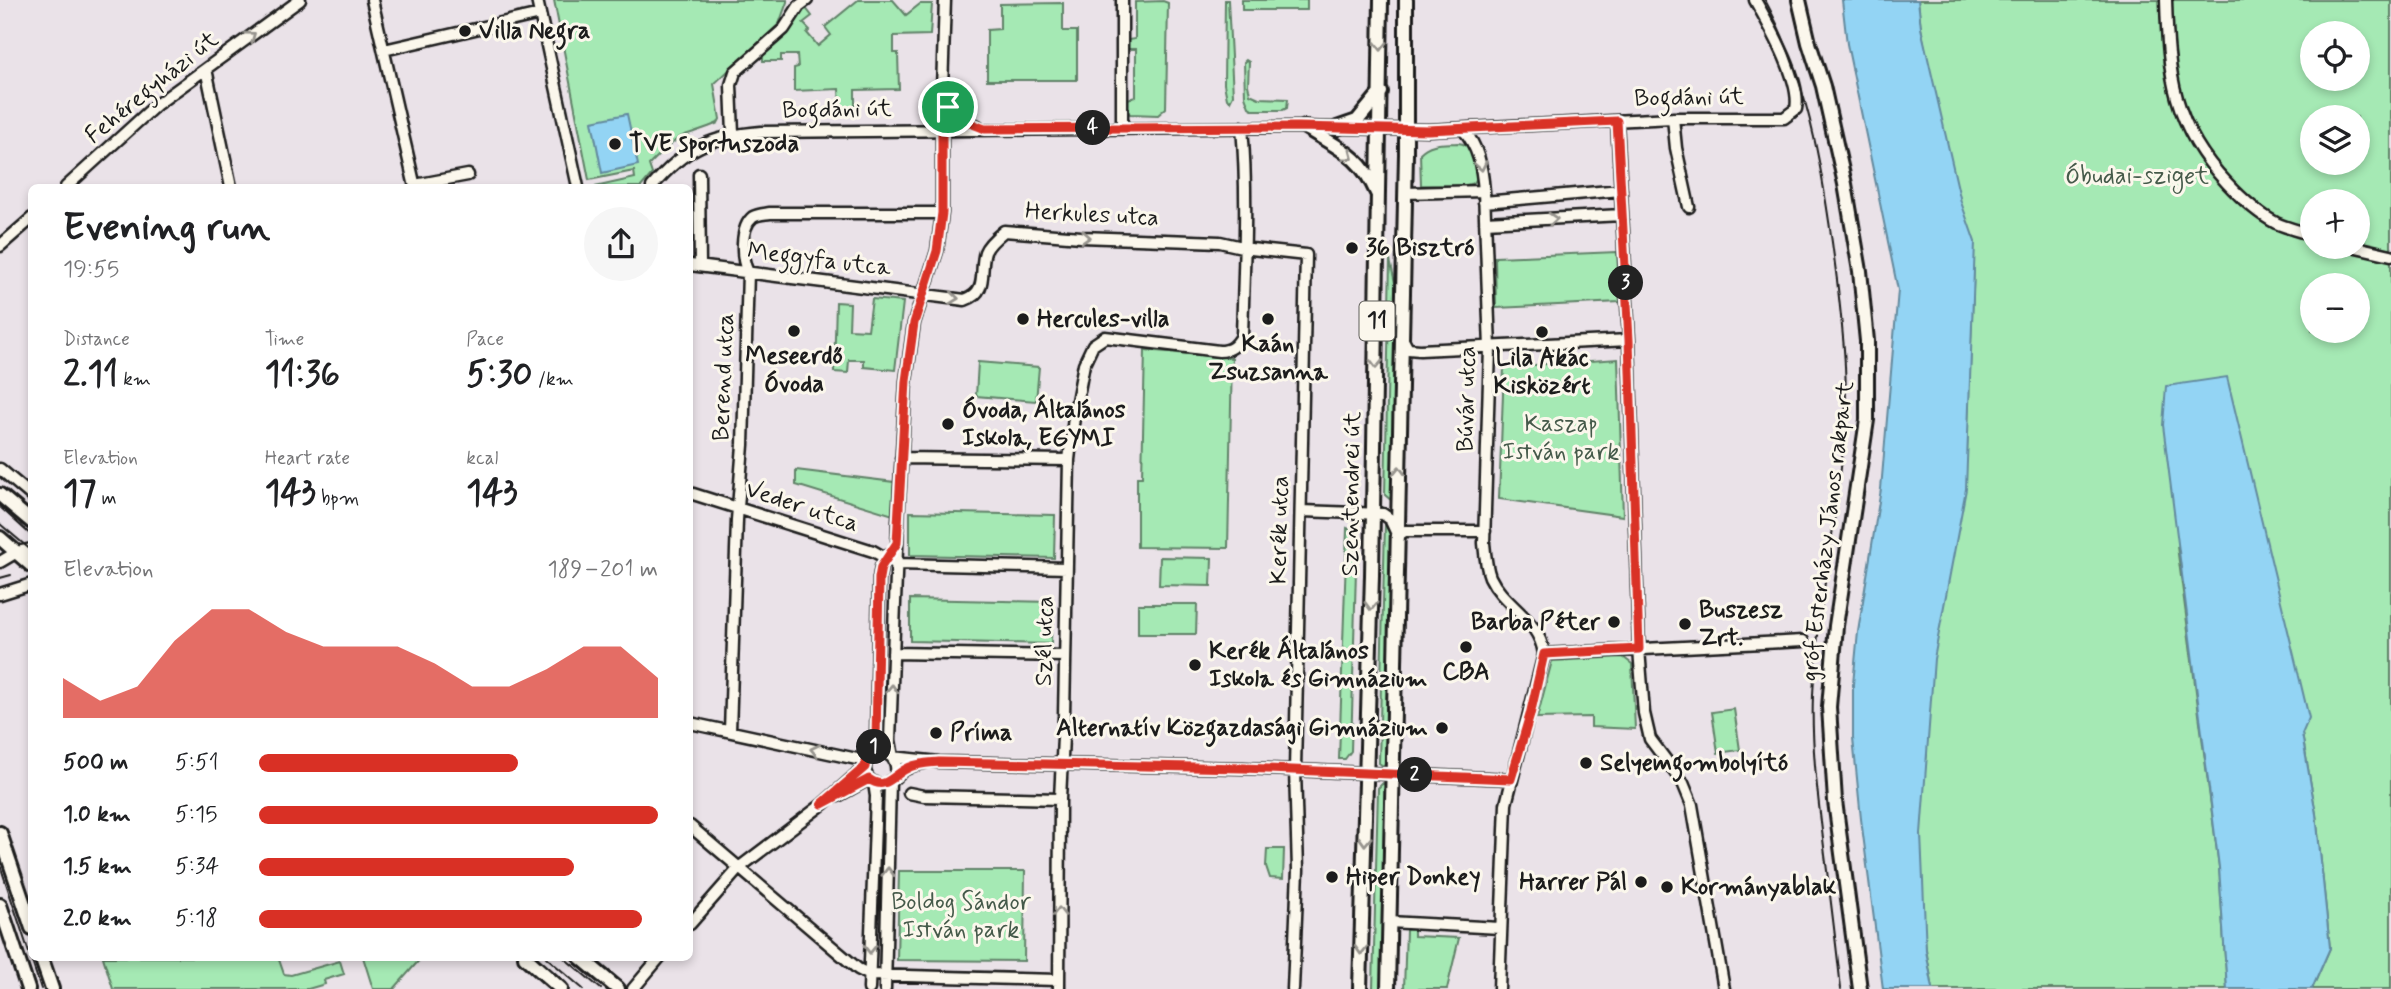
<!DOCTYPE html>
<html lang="en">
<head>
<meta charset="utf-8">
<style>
	body { margin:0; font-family:Mynerve,sans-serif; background:#f6f6f6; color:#202124; height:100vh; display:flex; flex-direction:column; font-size:26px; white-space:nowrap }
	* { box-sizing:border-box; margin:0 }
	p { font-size:23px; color:#757577 }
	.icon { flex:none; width:38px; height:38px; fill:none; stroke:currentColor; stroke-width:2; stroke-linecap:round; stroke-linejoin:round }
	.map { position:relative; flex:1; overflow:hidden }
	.details { position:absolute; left:28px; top:184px; width:665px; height:777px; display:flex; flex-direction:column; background:#fff; border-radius:10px; box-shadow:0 4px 10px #0003 }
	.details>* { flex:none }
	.tools { position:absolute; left:2300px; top:21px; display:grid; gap:14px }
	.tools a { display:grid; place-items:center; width:70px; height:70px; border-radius:50%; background:#fff; box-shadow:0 4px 10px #0003; font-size:35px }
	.pin { position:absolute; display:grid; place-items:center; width:60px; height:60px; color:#fff; margin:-30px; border:4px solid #fff; border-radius:50%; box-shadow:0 2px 7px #0007 }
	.km { position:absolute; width:35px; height:35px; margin:-18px; border-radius:50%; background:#222; color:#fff; font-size:19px; line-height:35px; text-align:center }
	.round { display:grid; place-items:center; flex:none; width:74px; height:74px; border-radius:37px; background:#f6f6f6 }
	.headline { display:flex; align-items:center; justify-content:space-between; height:119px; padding:0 35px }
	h1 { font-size:38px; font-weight:700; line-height:52px }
	.stats { display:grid; grid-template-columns:repeat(3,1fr); gap:10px; height:119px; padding:7px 35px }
	.stats div { display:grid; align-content:center }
	.stats b { font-size:35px; font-weight:700 }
	.stats small { font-size:19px; font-weight:400 }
	.stats p { font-size:19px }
	.chart { height:196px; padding:14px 35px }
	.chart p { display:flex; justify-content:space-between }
	.chart svg { width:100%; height:126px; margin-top:7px; fill:#d93025; opacity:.7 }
	ul { padding:0 35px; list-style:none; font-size:23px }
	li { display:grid; grid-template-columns:112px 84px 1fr; align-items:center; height:52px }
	li i { height:18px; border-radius:9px; background:#d93025 }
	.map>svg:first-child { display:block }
	.green { fill:#a5e9b4; stroke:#608268; stroke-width:2; fill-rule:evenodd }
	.water { fill:#93d4f4; stroke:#638a9e; stroke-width:2 }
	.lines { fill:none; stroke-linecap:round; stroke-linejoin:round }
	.minor-casing { stroke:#1c1c1c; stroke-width:15 }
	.major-casing { stroke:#1c1c1c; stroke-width:18 }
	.minor { stroke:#fbf7ec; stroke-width:10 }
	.major { stroke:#fbf7ec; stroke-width:12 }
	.tram { stroke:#1c1c1c; stroke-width:2 }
	.oneway { stroke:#97948e }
	.route-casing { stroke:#fff; stroke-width:14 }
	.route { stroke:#d93025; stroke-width:9 }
	.poi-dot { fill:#1c1c1c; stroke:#fbf7ec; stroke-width:2.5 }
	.labels { text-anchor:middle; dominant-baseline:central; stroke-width:6; stroke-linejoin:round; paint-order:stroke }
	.shield { fill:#fbf7ec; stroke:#5f5e5a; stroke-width:2 }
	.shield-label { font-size:23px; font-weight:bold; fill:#1c1c1c }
	.poi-label { font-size:24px; font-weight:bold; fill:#1c1c1c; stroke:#fbf7ec; text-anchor:start }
	.street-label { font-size:24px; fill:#1c1c1c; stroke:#fbf7ec }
	.park-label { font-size:24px; fill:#455a4a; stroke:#fbf7ec }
</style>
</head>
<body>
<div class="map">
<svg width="2391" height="989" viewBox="0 0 2391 989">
	<rect width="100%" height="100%" fill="#eae2e8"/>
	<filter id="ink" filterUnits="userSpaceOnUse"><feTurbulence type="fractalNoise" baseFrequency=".0143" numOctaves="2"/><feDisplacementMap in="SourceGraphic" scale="14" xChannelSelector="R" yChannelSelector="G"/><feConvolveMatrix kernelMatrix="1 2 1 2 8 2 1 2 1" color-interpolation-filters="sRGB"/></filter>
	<g filter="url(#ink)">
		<!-- green -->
		<path class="green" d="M554,0H787V2L779,24L714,84L720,119L718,123C707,128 696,131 685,135C675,138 657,157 649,165L652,174L641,187H595L635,178L634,171L589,180Z
			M858,0H893L906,15L920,4H932L930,35L894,36V53H898L899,89L855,90V108H840L839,89L794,91V68L798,67L797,55H781V61H763V53L791,29L805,7L812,16L803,23L810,30L807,33L818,46L831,35L825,27Z
			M1225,0H1228L1233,95L1230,101L1227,99L1224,84Z
			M1242,0H1307V10H1242Z
			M1918,0H2391V989H2312L2330,948L2316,814L2302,734L2177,546L2219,867L2227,989H1933L1926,949L1916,835L1927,754L1922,741L1917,703L1967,452L1974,263L1966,254L1921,28ZM2312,33H2357V79H2312ZM2312,117H2357V163H2312ZM2312,201H2357V247H2312ZM2312,285H2357V331H2312Z
			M1135,2L1163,1L1168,3L1166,108L1158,115L1130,114L1127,111V99L1136,97V49H1128V40L1135,39Z
			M1063,3V31H1077V80H987V30L1000,29V4Z
			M1246,60L1249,62L1248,85L1250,94L1259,98L1288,99L1287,108L1283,110H1254L1249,107L1245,96L1244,62Z
			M1458,143C1474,144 1475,161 1479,175L1474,183L1463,186L1421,185L1420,153C1430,142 1444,144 1458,143Z
			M1617,252L1620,302L1496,308L1495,257Z
			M1390,260L1395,283L1392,501L1385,495Z
			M872,299L903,302L895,370L864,367V360H849L848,373L834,372L836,302L850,303L849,329L868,330Z
			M1145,350L1232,358L1228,548L1137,547V477H1142Z
			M1618,359L1623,516L1499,499L1504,367Z
			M978,362L1039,367L1036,401L976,396Z
			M796,470L894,482L893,515L796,485Z
			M910,512L1055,515L1054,558L910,555Z
			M1385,524L1391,528L1386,762L1383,766L1379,763Z
			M1347,528L1357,533L1351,751L1345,759H1339Z
			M1160,557L1212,558L1211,586L1159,585Z
			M910,599L1052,602L1051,644L910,641Z
			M1138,604H1197L1196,634H1138Z
			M1623,657L1632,664L1635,729L1591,727V717L1537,718L1552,661Z
			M1734,709L1740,750L1718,753L1712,712Z
			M1383,783L1386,786L1381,989H1373L1378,788Z
			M1267,849H1284L1283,879L1270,878L1266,866Z
			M899,871H1025L1024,961L897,960Z
			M1414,929V936L1459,938L1447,989H1404L1406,930Z
			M103,957H278L284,974L291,975L340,961L344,974L324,980L325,984L308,989H113Z
			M363,957H422L394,989H373Z"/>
		<!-- water -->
		<path class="water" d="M1842,0H1918L1921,28L1961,202L1975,242L1966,489L1934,659L1921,834L1926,951L1933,989H1883L1861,819L1853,738V684L1858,632L1881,489L1898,290L1847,44Z
			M627,114L638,165L602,173L592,121Z
			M2227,377L2309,718L2302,734L2316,814L2330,948L2312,989H2227L2219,867L2163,425L2166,386Z"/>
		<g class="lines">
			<defs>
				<path id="minor" d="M372,0L415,187
					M537,0L578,187
					M945,0L942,89V213L937,251L914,323L906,381L898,521L890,740L893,757L939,762L1243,768L1511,779
					M1122,0V128
					M2166,0C2168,75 2173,126 2227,183C2241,198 2257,213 2276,223C2287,228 2300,231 2312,235
					M384,50L540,14
					M206,69L231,187
					M944,96L954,115L978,126
					M1673,118L1676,148L1689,207
					M1617,121L1629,340L1639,649L1644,713L1650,739L1683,783L1692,805L1724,989
					M1463,129C1479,148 1482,167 1484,191L1490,348L1484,543C1485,554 1486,567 1490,577C1504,607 1539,618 1544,654L1506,804L1499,989
					M733,134L731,85L735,72L784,29L799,6L807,0
					M699,174L700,266
					M415,185L468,175
					M66,187L156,105L300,0
					M652,187C684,148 712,136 761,132L1298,127L1428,130L1673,118H1784L1796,109C1802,81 1769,25 1755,0
					M1405,193L1484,191
					M1484,202L1621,190
					M1485,222L1622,215
					M0,246L32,218
					M2356,247L2391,255
					M690,265L965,300C989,292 979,271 985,252C988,244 998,236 1004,231L1081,237L1220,242L1251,249L1306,255L1295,770L1298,870L1293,989
					M1402,338L1408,349L1420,350L1629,340
					M901,458L1069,460
					M0,469L32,496
					M690,493L873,551L896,564L1067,568
					M1302,511L1383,514L1390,519L1396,532
					M1398,539L1400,534L1405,531H1485
					M0,562L17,552L32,549
					M0,594L32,584
					M893,653L1065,656
					M1544,654L1803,641
					M690,723L866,761
					M730,731L737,520L743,445L748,272C741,259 740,227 753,217C758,214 764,214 770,213H942
					M873,754L876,740L879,578L881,567L889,554
					M896,774C898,759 889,749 873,754C868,758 865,762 865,768C865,781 880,789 890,782C896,777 900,771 908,768C913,765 919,764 924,763
					M909,793L924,796L1060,799
					M838,796L869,779
					M690,826L858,969L870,975L1059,980
					M1389,922L1500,928
					M690,924L740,867L823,804L865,767
					M633,989L660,957
					M869,989L876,796L874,783
					M885,989L890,781
					M1059,989L1060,799L1064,716L1069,460L1074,417L1084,364L1093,345L1105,337L1219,351C1231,351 1236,346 1242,336C1244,266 1248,196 1242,127"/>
				<path id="major" d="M1799,0L1809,43L1823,86L1845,184L1860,271L1867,341V420L1836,626L1829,707L1835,801L1860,989
					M1305,127C1339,149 1360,154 1377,193
					M1337,128L1357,121L1381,92
					M0,495L32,522
					M0,538L32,566
					M0,833L32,928
					M0,905L28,989
					M41,957L52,989
					M525,957L561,989
					M580,957L618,989
					M1360,989L1372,575L1381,0
					M1388,989L1406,154V0"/>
			</defs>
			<!-- minor casing -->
			<use href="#minor" class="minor-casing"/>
			<!-- major casing -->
			<use href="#major" class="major-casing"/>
			<!-- minor -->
			<use href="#minor" class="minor"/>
			<!-- major -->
			<use href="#major" class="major"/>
			<!-- tram -->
			<path class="tram" d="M1765,0C1811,85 1825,185 1837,280C1843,332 1849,385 1844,438C1837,524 1817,608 1813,695C1811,746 1818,797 1824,847C1830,895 1836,942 1841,989
				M0,507L32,536
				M0,524L32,551
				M0,578L11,575
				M0,865L41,989
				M546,957L583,989
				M563,957L601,989"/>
		</g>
		<!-- one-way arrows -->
		<defs><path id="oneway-chevron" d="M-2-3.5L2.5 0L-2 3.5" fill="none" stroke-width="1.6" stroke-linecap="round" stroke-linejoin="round" transform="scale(1.75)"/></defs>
		<g class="oneway">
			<use href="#oneway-chevron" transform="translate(251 36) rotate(-36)"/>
			<use href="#oneway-chevron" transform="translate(1381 46) rotate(90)"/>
			<use href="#oneway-chevron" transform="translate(1349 156) rotate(37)"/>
			<use href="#oneway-chevron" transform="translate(1481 166) rotate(79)"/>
			<use href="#oneway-chevron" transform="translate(1553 219) rotate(-4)"/>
			<use href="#oneway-chevron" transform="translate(1086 237) rotate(3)"/>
			<use href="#oneway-chevron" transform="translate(954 298) rotate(7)"/>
			<use href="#oneway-chevron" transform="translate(1376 364) rotate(91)"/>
			<use href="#oneway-chevron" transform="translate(1399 471) rotate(-89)"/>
			<use href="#oneway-chevron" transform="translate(1371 606) rotate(91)"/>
			<use href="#oneway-chevron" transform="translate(892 689) rotate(-88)"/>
			<use href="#oneway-chevron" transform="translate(815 750) rotate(-168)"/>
			<use href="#oneway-chevron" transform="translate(1365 841) rotate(92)"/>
			<use href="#oneway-chevron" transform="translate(888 872) rotate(-89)"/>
			<use href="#oneway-chevron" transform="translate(1059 912) rotate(-90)"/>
			<use href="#oneway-chevron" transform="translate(870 949) rotate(91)"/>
			<use href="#oneway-chevron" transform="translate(1361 950) rotate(92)"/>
		</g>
	</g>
	<g class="lines" filter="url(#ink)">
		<defs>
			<path id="route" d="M942,89C951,116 959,119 985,129L1298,127L1428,130L1617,121L1629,340L1639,649L1544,654L1530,715L1511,779L1243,768L939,762C930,763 919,763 910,767C894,773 886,792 869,779L822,804L865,767L866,761L873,754L876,740L879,578L881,567L897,543L906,381L914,323L937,251L942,213Z"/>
		</defs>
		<!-- route casing -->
		<use href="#route" class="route-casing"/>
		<!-- route -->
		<use href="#route" class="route"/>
	</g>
	<!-- markers -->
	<g class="poi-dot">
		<circle cx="465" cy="31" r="7"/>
		<circle cx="615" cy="144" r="7"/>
		<circle cx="1352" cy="248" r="7"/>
		<circle cx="1023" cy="319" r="7"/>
		<circle cx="1268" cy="319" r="7"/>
		<circle cx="794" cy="331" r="7"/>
		<circle cx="1542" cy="332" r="7"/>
		<circle cx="948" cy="424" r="7"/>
		<circle cx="1614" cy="622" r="7"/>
		<circle cx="1685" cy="624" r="7"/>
		<circle cx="1466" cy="647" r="7"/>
		<circle cx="1195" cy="665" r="7"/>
		<circle cx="1442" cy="728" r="7"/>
		<circle cx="936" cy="733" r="7"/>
		<circle cx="1586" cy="763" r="7"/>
		<circle cx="1332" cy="877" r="7"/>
		<circle cx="1641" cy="882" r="7"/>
		<circle cx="1667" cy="887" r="7"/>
	</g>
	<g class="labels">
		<!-- shield labels -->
		<rect class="shield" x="1359.5" y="301.5" width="35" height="39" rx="5"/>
		<g class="shield-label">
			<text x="1377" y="321">11</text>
		</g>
		<!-- poi labels -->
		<g class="poi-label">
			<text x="479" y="31">Villa Negra</text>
			<text x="629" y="144">TVE sportuszoda</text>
			<text x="1366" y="248">36 Bisztró</text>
			<text x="1037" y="319">Hercules-villa</text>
			<text x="1268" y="344" text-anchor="middle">Kaán<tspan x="1268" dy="28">Zsuzsanna</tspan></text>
			<text x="794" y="356" text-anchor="middle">Meseerdő<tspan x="794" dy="28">Óvoda</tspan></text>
			<text x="1542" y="358" text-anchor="middle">Lila Akác<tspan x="1542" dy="28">Kisközért</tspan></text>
			<text x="962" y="410">Óvoda, Általános<tspan x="962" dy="28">Iskola, EGYMI</tspan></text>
			<text x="1699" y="610">Buszesz<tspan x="1699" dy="28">Zrt.</tspan></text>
			<text x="1600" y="622" text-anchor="end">Barba Péter</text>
			<text x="1209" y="651">Kerék Általános<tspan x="1209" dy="28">Iskola és Gimnázium</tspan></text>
			<text x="1466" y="672" text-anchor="middle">CBA</text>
			<text x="1428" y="728" text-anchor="end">Alternatív Közgazdasági Gimnázium</text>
			<text x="950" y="733">Príma</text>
			<text x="1600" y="763">Selyemgombolyító</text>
			<text x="1346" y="877">Hiper Donkey</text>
			<text x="1627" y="882" text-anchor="end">Harrer Pál</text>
			<text x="1681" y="887">Kormányablak</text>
		</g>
		<!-- street labels -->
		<g class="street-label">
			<text transform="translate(152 88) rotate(-39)">Fehéregyházi út</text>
			<text transform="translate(1689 98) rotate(-1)">Bogdáni út</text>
			<text transform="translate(837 110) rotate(-1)">Bogdáni út</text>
			<text transform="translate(1092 215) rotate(3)">Herkules utca</text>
			<text transform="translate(819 260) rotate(7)">Meggyfa utca</text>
			<text transform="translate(724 377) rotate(-88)">Berend utca</text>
			<text transform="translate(1467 399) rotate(-89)">Búvár utca</text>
			<text transform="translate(1352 494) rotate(-89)">Szentendrei út</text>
			<text transform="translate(802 507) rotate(18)">Veder utca</text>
			<text transform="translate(1280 530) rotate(-89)">Kerék utca</text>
			<text transform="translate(1828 531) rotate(-83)">gróf Esterházy János rakpart</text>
			<text transform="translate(1045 641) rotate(-89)">Szél utca</text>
		</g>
		<!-- park labels -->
		<g class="park-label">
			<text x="2137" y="176">Óbudai-sziget</text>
			<text x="1561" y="424">Kaszap<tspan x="1561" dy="28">István park</tspan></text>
			<text x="961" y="902">Boldog Sándor<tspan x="961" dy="28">István park</tspan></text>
		</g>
	</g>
</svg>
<div class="tools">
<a><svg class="icon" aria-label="locate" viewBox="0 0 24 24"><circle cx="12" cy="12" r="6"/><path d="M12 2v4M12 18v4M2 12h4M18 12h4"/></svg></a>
<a><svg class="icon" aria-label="layers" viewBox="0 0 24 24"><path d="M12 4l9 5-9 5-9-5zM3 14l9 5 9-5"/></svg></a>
<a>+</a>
<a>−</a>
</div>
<div class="pin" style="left:948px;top:107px;background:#1e9e55"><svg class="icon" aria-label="arrive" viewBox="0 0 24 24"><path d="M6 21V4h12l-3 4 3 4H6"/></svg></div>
<b class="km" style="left:874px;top:747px">1</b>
<b class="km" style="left:1415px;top:775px">2</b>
<b class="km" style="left:1626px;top:283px">3</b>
<b class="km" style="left:1093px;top:128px">4</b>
<section class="details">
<div class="headline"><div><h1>Evening run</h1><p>19:55</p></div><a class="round"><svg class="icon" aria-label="share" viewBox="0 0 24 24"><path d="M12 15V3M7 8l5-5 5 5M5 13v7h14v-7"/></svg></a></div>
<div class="stats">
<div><p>Distance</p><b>2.11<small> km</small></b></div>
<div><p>Time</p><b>11:36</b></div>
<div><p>Pace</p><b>5:30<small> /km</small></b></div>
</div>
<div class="stats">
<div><p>Elevation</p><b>17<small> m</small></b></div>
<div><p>Heart rate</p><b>143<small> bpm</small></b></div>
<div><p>kcal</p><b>143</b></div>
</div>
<div class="chart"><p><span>Elevation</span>189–201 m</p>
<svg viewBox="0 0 160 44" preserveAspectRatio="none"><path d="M0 44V30L10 38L20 33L30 17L40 6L50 6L60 14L70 19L80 19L90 19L100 25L110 33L120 33L130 27L140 19L150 19L160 30V44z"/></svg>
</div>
<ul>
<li><b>500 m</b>5:51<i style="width:65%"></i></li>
<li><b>1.0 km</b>5:15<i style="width:100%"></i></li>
<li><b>1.5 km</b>5:34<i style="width:79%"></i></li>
<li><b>2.0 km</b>5:18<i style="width:96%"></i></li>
</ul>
</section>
</div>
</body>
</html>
